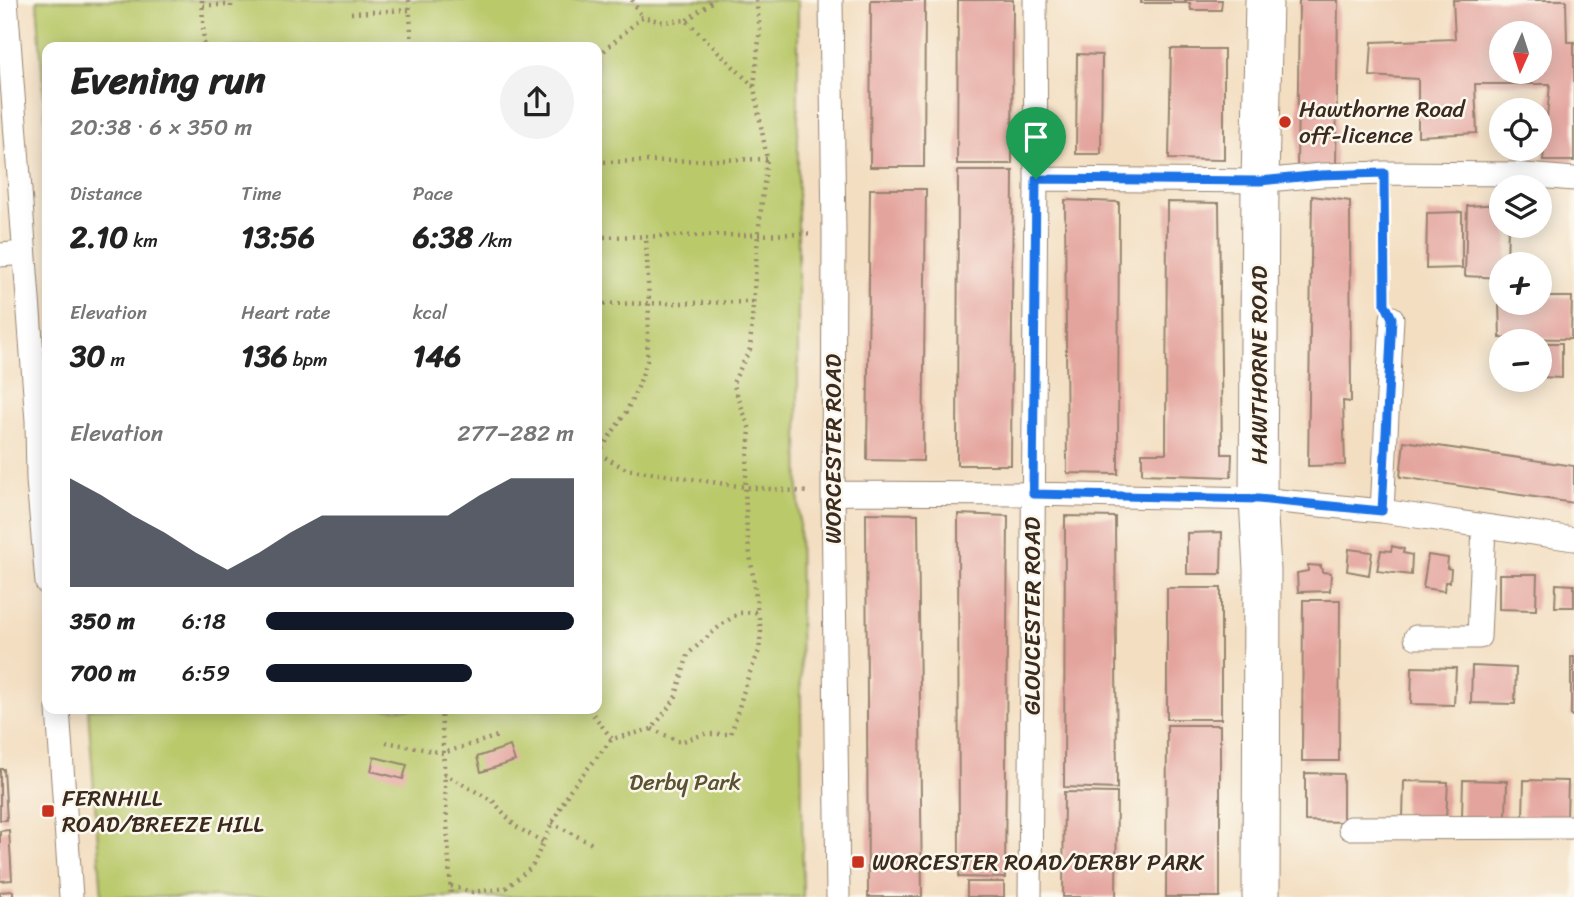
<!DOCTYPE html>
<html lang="en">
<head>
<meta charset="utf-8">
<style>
	body { margin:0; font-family:Sriracha,sans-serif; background:#f2f2f2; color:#222; height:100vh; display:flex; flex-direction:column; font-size:26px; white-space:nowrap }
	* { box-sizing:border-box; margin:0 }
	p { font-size:23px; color:#767676 }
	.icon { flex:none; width:38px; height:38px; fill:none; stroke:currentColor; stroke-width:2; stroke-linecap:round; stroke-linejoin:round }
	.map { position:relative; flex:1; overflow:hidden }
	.sheet { position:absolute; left:42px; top:42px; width:560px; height:672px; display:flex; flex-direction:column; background:#fff; border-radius:14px; box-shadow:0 4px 18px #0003 }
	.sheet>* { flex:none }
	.needle { width:46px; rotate:183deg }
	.controls { position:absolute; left:1489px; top:21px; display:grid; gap:14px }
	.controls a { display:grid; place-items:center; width:63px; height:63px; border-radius:50%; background:#fff; box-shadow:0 4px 18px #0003; font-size:35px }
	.pin { position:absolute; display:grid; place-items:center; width:60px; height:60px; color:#fff; margin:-72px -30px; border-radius:50% 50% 50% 0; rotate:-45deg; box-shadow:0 0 7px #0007 }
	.pin .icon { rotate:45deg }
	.round { display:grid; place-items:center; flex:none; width:74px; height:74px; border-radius:37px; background:#f2f2f2 }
	.overview { display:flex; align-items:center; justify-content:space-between; height:119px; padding:0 28px }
	h1 { font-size:38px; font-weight:800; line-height:52px }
	.metrics { display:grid; grid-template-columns:repeat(3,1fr); gap:10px; height:119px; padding:7px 28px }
	.metrics div { display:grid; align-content:center }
	.metrics b { font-size:30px; font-weight:800 }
	.metrics small { font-size:19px; font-weight:400 }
	.metrics p { font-size:19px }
	.chart { height:196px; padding:14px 28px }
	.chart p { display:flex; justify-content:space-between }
	.chart svg { width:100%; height:126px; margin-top:7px; fill:#111827; opacity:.7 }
	ul { padding:0 28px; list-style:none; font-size:23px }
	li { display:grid; grid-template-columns:112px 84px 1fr; align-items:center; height:52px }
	li i { height:18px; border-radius:9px; background:#111827 }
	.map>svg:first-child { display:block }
	.green { fill:#bac96b; stroke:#7a7a44; stroke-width:2 }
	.building { fill:#e4a49e; fill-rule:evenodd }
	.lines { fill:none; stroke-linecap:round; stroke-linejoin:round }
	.street-casing { stroke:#978470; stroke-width:25 }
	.primary-casing { stroke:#978470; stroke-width:39 }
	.path { stroke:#978470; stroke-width:4.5; stroke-dasharray:2 5; stroke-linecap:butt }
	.street { stroke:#fff; stroke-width:23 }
	.primary { stroke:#fff; stroke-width:37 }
	.route-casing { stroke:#fff; stroke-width:14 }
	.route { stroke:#1a73e8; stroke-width:9 }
	.poi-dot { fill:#c8321e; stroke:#fbf7ec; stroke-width:2.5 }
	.labels { text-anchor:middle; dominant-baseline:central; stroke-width:5; stroke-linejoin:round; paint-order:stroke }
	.poi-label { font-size:23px; fill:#3b2a1e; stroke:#fbf7ec; text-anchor:start }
	.street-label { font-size:23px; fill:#3b2a1e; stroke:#fbf7ec }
	.park-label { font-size:23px; fill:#5b5231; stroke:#fbf7ec }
</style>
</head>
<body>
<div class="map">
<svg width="1574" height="897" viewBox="0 0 1574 897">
	<rect width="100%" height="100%" fill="#fbf7ec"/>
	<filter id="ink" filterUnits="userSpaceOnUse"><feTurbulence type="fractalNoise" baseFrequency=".0143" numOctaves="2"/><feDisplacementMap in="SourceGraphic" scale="14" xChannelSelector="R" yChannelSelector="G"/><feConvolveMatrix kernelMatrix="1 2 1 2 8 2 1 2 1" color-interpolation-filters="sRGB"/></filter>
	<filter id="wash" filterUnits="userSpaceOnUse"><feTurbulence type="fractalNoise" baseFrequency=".00686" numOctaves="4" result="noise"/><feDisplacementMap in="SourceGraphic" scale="28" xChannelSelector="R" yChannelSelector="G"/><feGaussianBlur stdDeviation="1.57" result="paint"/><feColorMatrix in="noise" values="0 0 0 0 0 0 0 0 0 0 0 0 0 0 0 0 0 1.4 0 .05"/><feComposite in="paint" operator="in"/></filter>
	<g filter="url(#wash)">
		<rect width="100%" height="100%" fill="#f3dec1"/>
		<!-- green -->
		<path class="green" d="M37,0H798V416L803,897H102L88,709H597V47H47V139Z"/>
		<g id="blocks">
			<!-- building -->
			<path class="building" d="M871,0H925L924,167H870Z
				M958,0H1013L1012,164H957Z
				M1141,0H1222L1221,10H1191L1190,3H1141Z
				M1299,0H1338L1336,168L1297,169Z
				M1453,0H1566L1567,42H1574V161H1543L1550,84H1475L1477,133L1418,136V79L1370,76L1372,42L1455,39ZM1502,33H1540V72H1502Z
				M1171,49H1224V160L1169,159Z
				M1077,54L1102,55L1101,154H1076Z
				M958,171H1013L1011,465H957Z
				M870,189H926L923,461L867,460Z
				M1312,196L1350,201L1351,402L1343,401L1345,465L1308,466Z
				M1065,200L1119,202L1118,474L1067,473Z
				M1167,202L1219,203L1222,454H1232L1231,477L1142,474V453H1166Z
				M1502,204V226H1508L1507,264H1502V278L1465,276L1467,206Z
				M1462,212V268L1426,269L1427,213Z
				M1540,297H1572L1571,339L1500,338L1499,303H1540Z
				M1540,343H1562V378L1540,377Z
				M1404,441L1574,466V503L1400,477Z
				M866,513L918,514L922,897H868Z
				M958,514L1008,516L1005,878L959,877Z
				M1065,516L1115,517L1117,789L1064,787Z
				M1222,532L1221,574H1187V533Z
				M1392,546L1404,549L1403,553L1412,555L1411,575L1377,571L1381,550L1391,551Z
				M1349,549L1372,552L1369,575L1347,571Z
				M1428,555L1448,558L1447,568L1451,569L1450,582H1445L1444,591L1423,588Z
				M1308,565L1321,566L1322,572L1331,573L1330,591L1298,592L1297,573L1308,571Z
				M1499,574H1537L1536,610L1499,609Z
				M1556,584L1574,585V607H1555Z
				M1167,588H1221V719H1167Z
				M1303,600H1340L1339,761H1302Z
				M1571,657H1574V716H1571Z
				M1472,666L1516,668L1515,704L1471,703Z
				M1412,667L1456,668L1454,705L1411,704Z
				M1167,725H1220V897H1166Z
				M510,746L515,761L481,772L477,757Z
				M374,757L407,765L403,779L371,771Z
				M0,769H4L7,820H0Z
				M1305,773L1343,774V822L1305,821Z
				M1463,780L1507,781L1506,818L1462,817Z
				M1524,780L1568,781L1567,818L1523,817Z
				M1404,781L1448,782L1446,819L1403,818Z
				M1064,792L1117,793L1116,897H1063Z
				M9,830L12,880L0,881V831Z
				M967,882H1004V897H967Z
				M13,891V897H0V892Z"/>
		</g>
	</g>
	<g filter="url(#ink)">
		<use href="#blocks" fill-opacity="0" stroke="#978470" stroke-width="2"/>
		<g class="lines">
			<defs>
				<path id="street" d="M6,0L37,421L38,480L47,583
					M831,0L834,234L833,493L838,897
					M1036,179L1260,181L1321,175L1384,173L1514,174L1574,179
					M0,255L24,253
					M833,493L1033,494L1258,499L1382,511L1574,539
					M1382,511L1392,318
					M1416,637H1479L1484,526
					M58,709L71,897
					M1350,828L1574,827
					M1030,897L1036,179L1035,0"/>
				<path id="primary" d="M1261,897L1262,570L1258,499L1260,181L1264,0"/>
			</defs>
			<!-- street casing -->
			<use href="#street" class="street-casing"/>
			<!-- primary casing -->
			<use href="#primary" class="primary-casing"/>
			<!-- path -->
			<path class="path" d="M202,0L204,47
				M409,0L412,47
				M632,0L642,17
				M203,5H231V12
				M351,13L410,10
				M687,20L714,0
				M328,47H352
				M754,86L760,30L756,0
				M597,162L767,159
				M1385,195V298
				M597,237L812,234
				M597,304L753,302
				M598,454L626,412L638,387L647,361L649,303L646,236
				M599,454L626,469L745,487L809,492
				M441,709L451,897
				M589,709L612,739
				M652,729L680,742L705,734H731L748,677L759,651L761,631L758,612
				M386,742L443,753L501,735
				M444,774L493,801L515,826L543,842
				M552,823L594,845
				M451,886L472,892L506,888L532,867L552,823L570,790L612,739L652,729L675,699L688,654L721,625L739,613L758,612L747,533L745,487L750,430L733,383L750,349L758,234L767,159L754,87L686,20L663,22L642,17L597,57"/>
			<!-- street -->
			<use href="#street" class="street"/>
			<!-- primary -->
			<use href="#primary" class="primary"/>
		</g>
	</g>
	<g class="lines" filter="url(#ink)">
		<defs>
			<path id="route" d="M1384,173L1385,304L1392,318L1382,511L1258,499L1033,494L1036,179L1260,181L1321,175Z"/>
		</defs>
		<!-- route casing -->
		<use href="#route" class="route-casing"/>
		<!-- route -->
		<use href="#route" class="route"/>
	</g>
	<!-- markers -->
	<g class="poi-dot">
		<circle cx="1285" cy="122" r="7"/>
		<rect x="41" y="804" width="14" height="14" rx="3.5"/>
		<rect x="851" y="855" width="14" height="14" rx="3.5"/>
	</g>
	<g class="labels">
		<!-- poi labels -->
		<g class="poi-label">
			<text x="1299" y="109">Hawthorne Road<tspan x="1299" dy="26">off-licence</tspan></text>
			<text x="62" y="798">FERNHILL<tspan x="62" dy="26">ROAD/BREEZE HILL</tspan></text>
			<text x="872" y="862">WORCESTER ROAD/DERBY PARK</text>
		</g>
		<!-- street labels -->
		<g class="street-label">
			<text transform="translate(1259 365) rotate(-90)">HAWTHORNE ROAD</text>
			<text transform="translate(833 449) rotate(-90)">WORCESTER ROAD</text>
			<text transform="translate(1032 616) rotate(-90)">GLOUCESTER ROAD</text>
		</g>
		<!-- park labels -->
		<g class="park-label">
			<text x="685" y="782">Derby Park</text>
		</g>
	</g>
</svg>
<div class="controls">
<a><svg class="needle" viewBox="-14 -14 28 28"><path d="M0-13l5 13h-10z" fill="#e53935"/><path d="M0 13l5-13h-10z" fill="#767676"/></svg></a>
<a><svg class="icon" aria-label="locate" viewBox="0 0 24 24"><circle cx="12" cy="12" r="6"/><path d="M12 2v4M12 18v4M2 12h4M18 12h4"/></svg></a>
<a><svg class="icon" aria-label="layers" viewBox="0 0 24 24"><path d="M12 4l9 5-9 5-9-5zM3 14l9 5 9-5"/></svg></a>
<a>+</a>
<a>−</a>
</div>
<div class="pin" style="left:1036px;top:179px;background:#1e9e55"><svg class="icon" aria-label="arrive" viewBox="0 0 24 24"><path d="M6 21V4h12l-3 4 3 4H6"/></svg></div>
<section class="sheet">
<div class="overview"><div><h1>Evening run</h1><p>20:38 · 6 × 350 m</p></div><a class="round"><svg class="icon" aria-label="share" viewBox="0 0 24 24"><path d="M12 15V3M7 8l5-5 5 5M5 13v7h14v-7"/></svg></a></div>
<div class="metrics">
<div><p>Distance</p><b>2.10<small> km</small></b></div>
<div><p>Time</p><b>13:56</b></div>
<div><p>Pace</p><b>6:38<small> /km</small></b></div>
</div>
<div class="metrics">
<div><p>Elevation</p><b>30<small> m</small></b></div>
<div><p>Heart rate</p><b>136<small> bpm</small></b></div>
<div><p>kcal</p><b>146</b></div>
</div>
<div class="chart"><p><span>Elevation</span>277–282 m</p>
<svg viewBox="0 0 160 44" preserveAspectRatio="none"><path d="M0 44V6L10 12L20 19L30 25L40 32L50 38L60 32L70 25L80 19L90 19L100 19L110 19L120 19L130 12L140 6L150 6L160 6V44z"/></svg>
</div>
<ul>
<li><b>350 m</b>6:18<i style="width:100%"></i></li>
<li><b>700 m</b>6:59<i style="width:67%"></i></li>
</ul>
</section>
</div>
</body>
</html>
